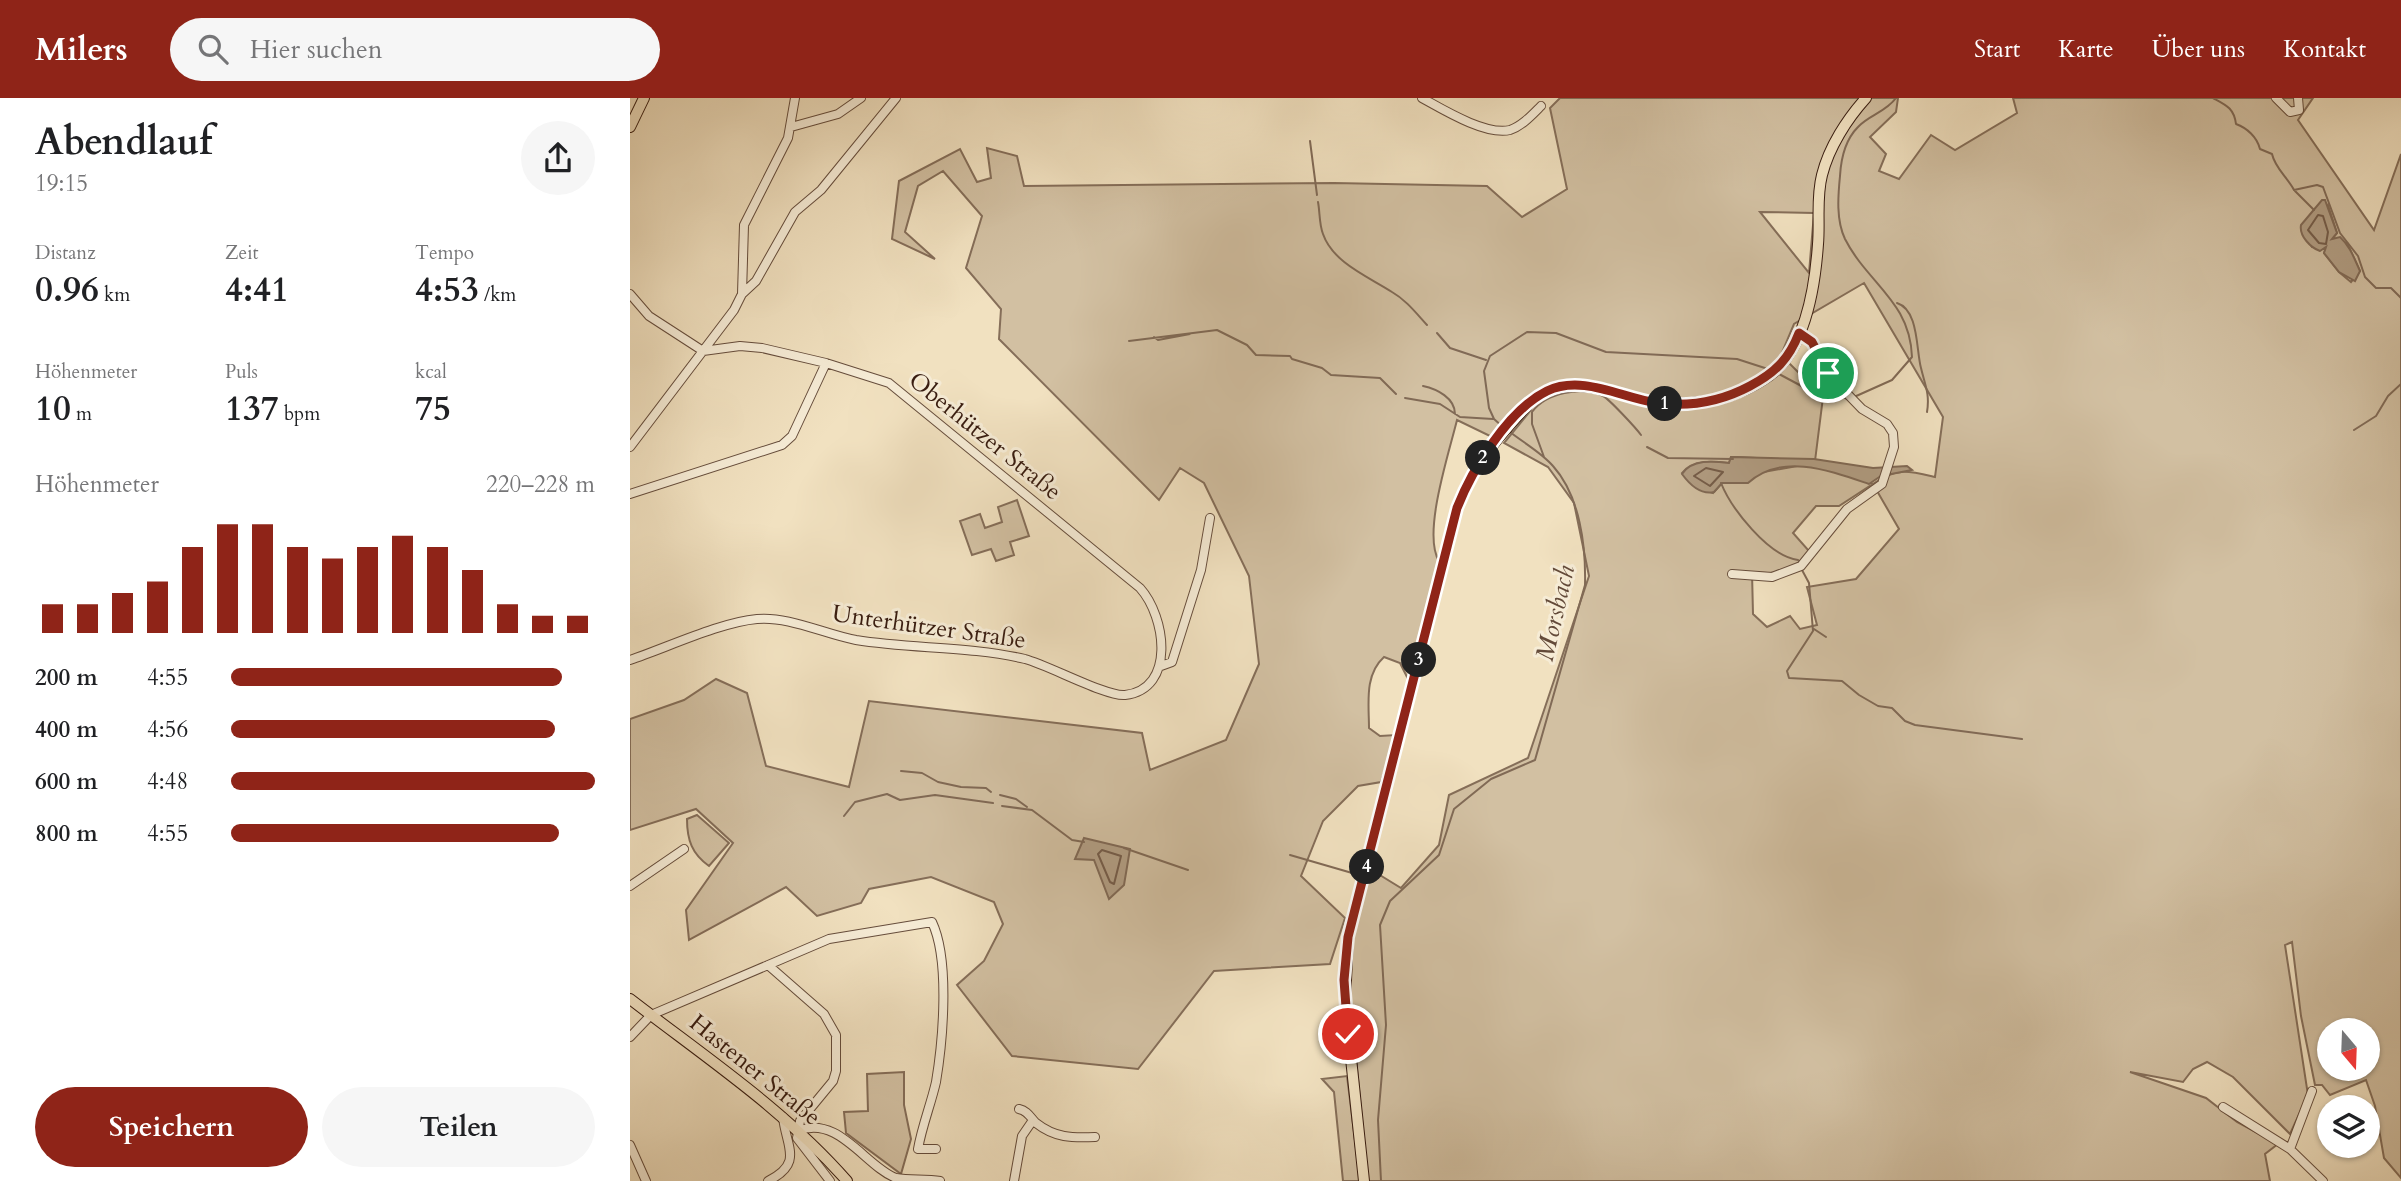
<!DOCTYPE html>
<html lang="de">
<head>
<meta charset="utf-8">
<style>
	body { margin:0; font-family:Cardo,serif; background:#f6f6f6; color:#202124; height:100vh; display:flex; flex-direction:column; font-size:26px; white-space:nowrap }
	* { box-sizing:border-box; margin:0 }
	p { font-size:23px; color:#757577 }
	.icon { flex:none; width:38px; height:38px; fill:none; stroke:currentColor; stroke-width:2; stroke-linecap:round; stroke-linejoin:round }
	.map { position:relative; flex:1; overflow:hidden }
	.side { display:flex; flex-direction:column; background:#fff; width:630px }
	.side>* { flex:none }
	.needle { width:46px; rotate:161deg }
	.controls { position:absolute; left:1687px; top:920px; display:grid; gap:14px }
	.controls a { display:grid; place-items:center; width:63px; height:63px; border-radius:50%; background:#fff; box-shadow:0 2px 5px #0004; font-size:35px }
	.pin { position:absolute; display:grid; place-items:center; width:60px; height:60px; color:#fff; margin:-30px; border:4px solid #fff; border-radius:50%; box-shadow:0 2px 7px #0007 }
	.km { position:absolute; width:35px; height:35px; margin:-18px; border-radius:50%; background:#222; color:#fff; font-size:19px; line-height:35px; text-align:center }
	.round { display:grid; place-items:center; flex:none; width:74px; height:74px; border-radius:37px; background:#f6f6f6 }
	.headline { display:flex; align-items:center; justify-content:space-between; height:119px; padding:0 35px }
	h1 { font-size:38px; font-weight:700; line-height:52px }
	.figures { display:grid; grid-template-columns:repeat(3,1fr); gap:10px; height:119px; padding:7px 35px }
	.figures div { display:grid; align-content:center }
	.figures b { font-size:35px; font-weight:700 }
	.figures small { font-size:19px; font-weight:400 }
	.figures p { font-size:19px }
	.chart { height:196px; padding:14px 35px }
	.chart p { display:flex; justify-content:space-between }
	.chart svg { width:100%; height:126px; margin-top:7px; stroke:#8f2418; stroke-width:6 }
	.primary-button { display:flex; gap:14px; margin-top:auto; padding:14px 35px }
	.primary-button a { flex:1; height:80px; border-radius:42px; background:#8f2418; color:#fff; font-size:28px; font-weight:700; line-height:80px; text-align:center }
	.primary-button a+a { background:#f6f6f6; color:#202124 }
	ul { padding:0 35px; list-style:none; font-size:23px }
	li { display:grid; grid-template-columns:112px 84px 1fr; align-items:center; height:52px }
	li i { height:18px; border-radius:9px; background:#8f2418 }
	header { display:flex; align-items:center; gap:42px; box-sizing:border-box; height:98px; padding:0 35px; background:#8f2418; color:#fff }
	header strong { font-size:33px }
	nav { display:flex; gap:38px; margin-inline-start:auto; font-size:24px }
	.search { width:490px; height:63px; background:#f6f6f6; display:flex; align-items:center; gap:18px; box-sizing:border-box; padding:0 24px; border-radius:38px; color:#757577; font-size:26px }
	main { display:flex; flex:1; min-height:0 }
	.map>svg:first-child { display:block }
	.green { fill:#d2c0a2; stroke:#856e59; stroke-width:2; fill-rule:evenodd }
	.water { fill:#b29e84; stroke:#816a56; stroke-width:2 }
	.lines { fill:none; stroke-linecap:round; stroke-linejoin:round }
	.shore { stroke:#755d4a; stroke-width:2 }
	.stream { stroke:#816a56; stroke-width:2 }
	.minor-casing { stroke:#664d3c; stroke-width:10 }
	.major-casing { stroke:#381c10; stroke-width:12 }
	.minor { stroke:#f6ecd6; stroke-width:8 }
	.major { stroke:#f1e1c0; stroke-width:10 }
	.route-casing { stroke:#fff; stroke-width:14 }
	.route { stroke:#8f2418; stroke-width:9 }
	.labels { text-anchor:middle; dominant-baseline:central; stroke-width:6; stroke-linejoin:round; paint-order:stroke }
	.street-label { font-size:24px; fill:#381c10; stroke:#f6ecd6 }
	.water-label { font-size:26px; font-style:italic; fill:#634a39; stroke:#f6ecd6 }
</style>
</head>
<body>
<header>
<strong>Milers</strong>
<div class="search"><svg class="icon" aria-label="search" viewBox="0 0 24 24"><circle cx="10" cy="10" r="6"/><path d="M15 15l6 6"/></svg>Hier suchen</div>
<nav><a>Start</a><a>Karte</a><a>Über uns</a><a>Kontakt</a></nav>
</header>
<main>
<section class="side">
<div class="headline"><div><h1>Abendlauf</h1><p>19:15</p></div><a class="round"><svg class="icon" aria-label="share" viewBox="0 0 24 24"><path d="M12 15V3M7 8l5-5 5 5M5 13v7h14v-7"/></svg></a></div>
<div class="figures">
<div><p>Distanz</p><b>0.96<small> km</small></b></div>
<div><p>Zeit</p><b>4:41</b></div>
<div><p>Tempo</p><b>4:53<small> /km</small></b></div>
</div>
<div class="figures">
<div><p>Höhenmeter</p><b>10<small> m</small></b></div>
<div><p>Puls</p><b>137<small> bpm</small></b></div>
<div><p>kcal</p><b>75</b></div>
</div>
<div class="chart"><p><span>Höhenmeter</span>220–228 m</p>
<svg viewBox="0 0 160 44" preserveAspectRatio="none"><path d="M5 44V34M15 44V34M25 44V30M35 44V26M45 44V14M55 44V6M65 44V6M75 44V14M85 44V18M95 44V14M105 44V10M115 44V14M125 44V22M135 44V34M145 44V38M155 44V38"/></svg>
</div>
<ul>
<li><b>200 m</b>4:55<i style="width:91%"></i></li>
<li><b>400 m</b>4:56<i style="width:89%"></i></li>
<li><b>600 m</b>4:48<i style="width:100%"></i></li>
<li><b>800 m</b>4:55<i style="width:90%"></i></li>
</ul>
<div class="primary-button"><a>Speichern</a><a>Teilen</a></div>
</section>
<div class="map">
<svg width="1771" height="1083" viewBox="0 0 1771 1083">
	<rect width="100%" height="100%" fill="#f1e1c0"/>
	<filter id="stains"><feTurbulence type="fractalNoise" baseFrequency=".00286" numOctaves="4"/><feColorMatrix values="0 0 0 0 .2 0 0 0 0 .09 0 0 0 0 .02 0 0 0 .5 -.17"/></filter>
	<radialGradient id="worn" r=".72"><stop offset=".6" stop-color="#630" stop-opacity="0"/><stop offset="1" stop-color="#630" stop-opacity=".3"/></radialGradient>
	<!-- green -->
	<path class="green" d="M930,0H1268L1266,14L1240,39L1256,56L1249,73L1269,81L1301,37L1325,52L1387,15L1383,0H1683L1668,22L1744,132L1771,56V1080L1754,1060L1745,1008L1736,982L1700,997L1692,987H1685L1671,918L1662,844L1655,847L1678,997L1660,1036L1603,979L1577,964L1563,971L1553,984L1500,974L1576,1000L1607,1024L1648,1046L1635,1056L1640,1083H738L719,889L720,854L740,771L771,790L809,747L819,697L898,660L959,478L944,405L918,369L874,345L901,312L891,305L862,339L827,322C819,355 792,436 809,463L778,581L770,565L754,559C734,577 739,606 739,630L750,638L766,637L751,684L728,688L693,723L671,778L715,820L700,866L584,873L508,971L382,958L327,887L354,863L373,826L364,804L301,779L239,791L231,805L187,818L156,789L59,842L56,812L103,745L66,711L0,732V621L54,602L86,581L117,595L136,668L219,689L239,603L512,635L520,672L596,642L629,566L619,478L574,385L550,370L529,402L369,241L371,211L336,170L352,118L313,73L288,88L275,134L305,161L262,141L269,83L330,51L347,84L361,80L357,50L387,58L394,88L704,85L857,88L892,119L937,91L920,10ZM1698,107L1707,135L1701,142L1717,145L1730,173L1721,184L1709,174L1694,155L1697,147L1682,149L1678,142ZM1130,114L1184,115L1179,175ZM1234,185L1313,319L1305,379C1279,373 1266,369 1243,386L1194,370L1173,367L1128,375L1112,385H1092L1083,395L1065,389L1052,375C1063,361 1083,363 1099,365L1101,359H1108L1185,363L1193,299L1151,257L1164,226ZM1243,386L1269,431L1226,481L1177,489L1187,527L1170,531L1160,518L1137,529L1123,516L1122,474C1149,477 1162,475 1179,453L1163,435L1186,408H1209ZM1699,933H1738V971H1699Z
		M387,402L399,438L380,444L384,457L366,463L361,451L342,457L330,423L350,416L355,430L372,424L368,409Z
		M67,717L99,745L79,768C62,756 57,742 57,721Z
		M274,974V1007L281,1041L271,1076L216,1035L214,1014L238,1013L237,976Z
		M717,978L730,1083H713L704,994L692,981Z"/>
	<!-- water -->
	<path class="water" d="M1692,102H1695L1707,135L1702,141L1710,139C1720,148 1724,160 1730,173L1725,183L1709,174L1694,155L1696,149L1690,153C1681,150 1669,138 1671,127Z
		M1101,359L1184,361L1243,370L1277,368L1282,372L1251,378L1239,386C1201,373 1152,354 1118,385H1092L1084,394C1071,397 1060,387 1052,376C1062,361 1083,363 1099,365Z
		M454,740L500,751L494,787L479,801L464,762L445,761Z"/>
	<g class="lines">
		<!-- shore -->
		<path class="shore" d="M1688,117L1693,118L1698,134L1696,146L1689,145L1678,132Z
			M1076,370L1093,374L1080,388L1064,378Z
			M472,752L491,758L484,786L480,784L468,756Z"/>
		<!-- stream -->
		<path class="stream" d="M1583,0C1596,7 1604,10 1606,26C1617,30 1627,39 1630,51L1642,56C1645,70 1657,79 1664,92L1687,87L1693,89L1710,135L1728,158L1735,179L1746,190H1761L1771,200
			M680,43L687,97
			M1665,93L1684,112
			M688,104C690,114 689,126 693,136C703,165 739,179 762,194C776,202 786,215 797,227
			M1267,205C1289,212 1286,252 1291,270C1295,287 1300,296 1297,314
			M807,235L820,250L856,262
			M524,239L528,242L560,236
			M499,243L587,232L617,247L626,257L660,258L662,261L692,270L701,277L750,280L766,296
			M1149,276L1177,291L1219,301
			M793,288C807,291 825,300 825,316
			M1224,299L1262,282L1282,259C1280,203 1238,186 1215,141C1206,122 1208,98 1210,78C1211,60 1215,42 1228,29C1239,17 1256,14 1266,0
			M775,300L810,306L830,319L863,321
			M873,329L864,321L859,310L854,273L860,258L897,234L926,235L976,254L1107,261L1141,272
			M1724,332L1746,318L1758,298L1771,286
			M1017,349L1038,360L1103,361
			M914,359L902,326V314C916,295 951,288 973,298C979,301 1006,330 1011,337
			M1091,385C1101,410 1138,458 1168,462
			M1172,472L1179,485L1183,533L1157,573L1159,580L1212,583L1229,597L1248,608L1262,610L1275,623L1285,627L1392,641
			M1184,531L1196,539
			M271,673L292,675L308,684L331,689L356,690L361,694
			M370,697L386,701L397,709
			M372,708L402,712L442,742L454,744
			M214,718L225,704L257,696L270,702L305,697L363,705
			M494,750L558,772
			M660,757L729,777
			M751,1083L748,1022L756,927L750,827L760,803L809,757L824,711L861,681L905,662L955,487C956,448 950,398 923,368C912,355 894,345 880,334"/>
		<defs>
			<path id="minor" d="M792,0C812,11 856,38 880,32C892,28 902,17 911,8
				M1646,0L1660,14L1669,12L1668,0
				M161,29L208,16L231,0
				M0,196L19,218L73,253
				M112,196L126,183L165,114L191,92L266,0
				M0,349L104,212L112,196L114,127L158,40L165,0
				M0,396L152,347L162,338L196,265
				M1102,476L1142,479L1171,468L1217,411L1252,386L1264,349L1263,335L1257,326L1232,311L1200,278L1182,244L1169,235
				M0,562C36,550 91,524 127,521C159,518 194,536 226,542C282,551 339,548 395,561C418,567 477,599 495,597C546,591 536,519 510,490L259,285L196,265L132,250L110,248L73,253
				M531,568L542,564L571,472L580,420
				M0,788L54,751
				M138,867L194,916L206,937V973L203,983L170,1023L167,1040L200,1083
				M0,939L21,917L199,841L302,824C320,862 313,942 306,984C301,1006 292,1028 288,1051H306
				M1593,1009L1660,1051L1693,1083
				M389,1011C398,1013 400,1019 406,1025C425,1040 442,1040 465,1039
				M168,1033C208,1016 236,1069 266,1080C280,1083 296,1080 310,1083
				M0,1047L16,1083
				M1660,1051L1682,993
				M138,1083C174,1065 156,1049 153,1019
				M384,1083L392,1038L403,1022"/>
			<path id="major" d="M0,29L14,0
				M0,901C75,959 155,1012 217,1083
				M734,1083L715,904L718,839L827,410C839,380 855,354 877,330C889,316 903,298 921,292C951,281 980,294 1009,301C1053,312 1102,304 1140,277C1176,250 1185,189 1188,146C1190,123 1186,100 1192,77C1199,49 1217,21 1236,0"/>
		</defs>
		<!-- minor casing -->
		<use href="#minor" class="minor-casing"/>
		<!-- major casing -->
		<use href="#major" class="major-casing"/>
		<!-- minor -->
		<use href="#minor" class="minor"/>
		<!-- major -->
		<use href="#major" class="major"/>
	</g>
	<g class="lines">
		<defs>
			<path id="route" d="M718,936L714,882L718,839L827,410C842,372 878,312 917,293C952,276 992,300 1027,305C1059,309 1092,303 1120,288C1145,275 1159,261 1169,235L1182,244L1198,275"/>
		</defs>
		<!-- route casing -->
		<use href="#route" class="route-casing"/>
		<!-- route -->
		<use href="#route" class="route"/>
	</g>
	<g class="labels">
		<!-- street labels -->
		<g class="street-label">
			<text transform="translate(355 338) rotate(39)">Oberhützer Straße</text>
			<text transform="translate(299 529) rotate(8)">Unterhützer Straße</text>
			<text transform="translate(125 972) rotate(39)">Hastener Straße</text>
		</g>
		<!-- water labels -->
		<g class="water-label">
			<text transform="translate(925 515) rotate(-77)">Morsbach</text>
		</g>
	</g>
	<rect width="100%" height="100%" filter="url(#stains)"/>
	<rect width="100%" height="100%" fill="url(#worn)"/>
</svg>
<div class="controls">
<a><svg class="needle" viewBox="-14 -14 28 28"><path d="M0-13l5 13h-10z" fill="#e53935"/><path d="M0 13l5-13h-10z" fill="#757577"/></svg></a>
<a><svg class="icon" aria-label="layers" viewBox="0 0 24 24"><path d="M12 4l9 5-9 5-9-5zM3 14l9 5 9-5"/></svg></a>
</div>
<div class="pin" style="left:1198px;top:275px;background:#1e9e55"><svg class="icon" aria-label="arrive" viewBox="0 0 24 24"><path d="M6 21V4h12l-3 4 3 4H6"/></svg></div>
<div class="pin" style="left:718px;top:936px;background:#d93025"><svg class="icon" aria-label="check" viewBox="0 0 24 24"><path d="M5 12l5 5 9-10"/></svg></div>
<b class="km" style="left:1035px;top:306px">1</b>
<b class="km" style="left:853px;top:360px">2</b>
<b class="km" style="left:789px;top:562px">3</b>
<b class="km" style="left:737px;top:769px">4</b>
</div>
</main>
</body>
</html>
